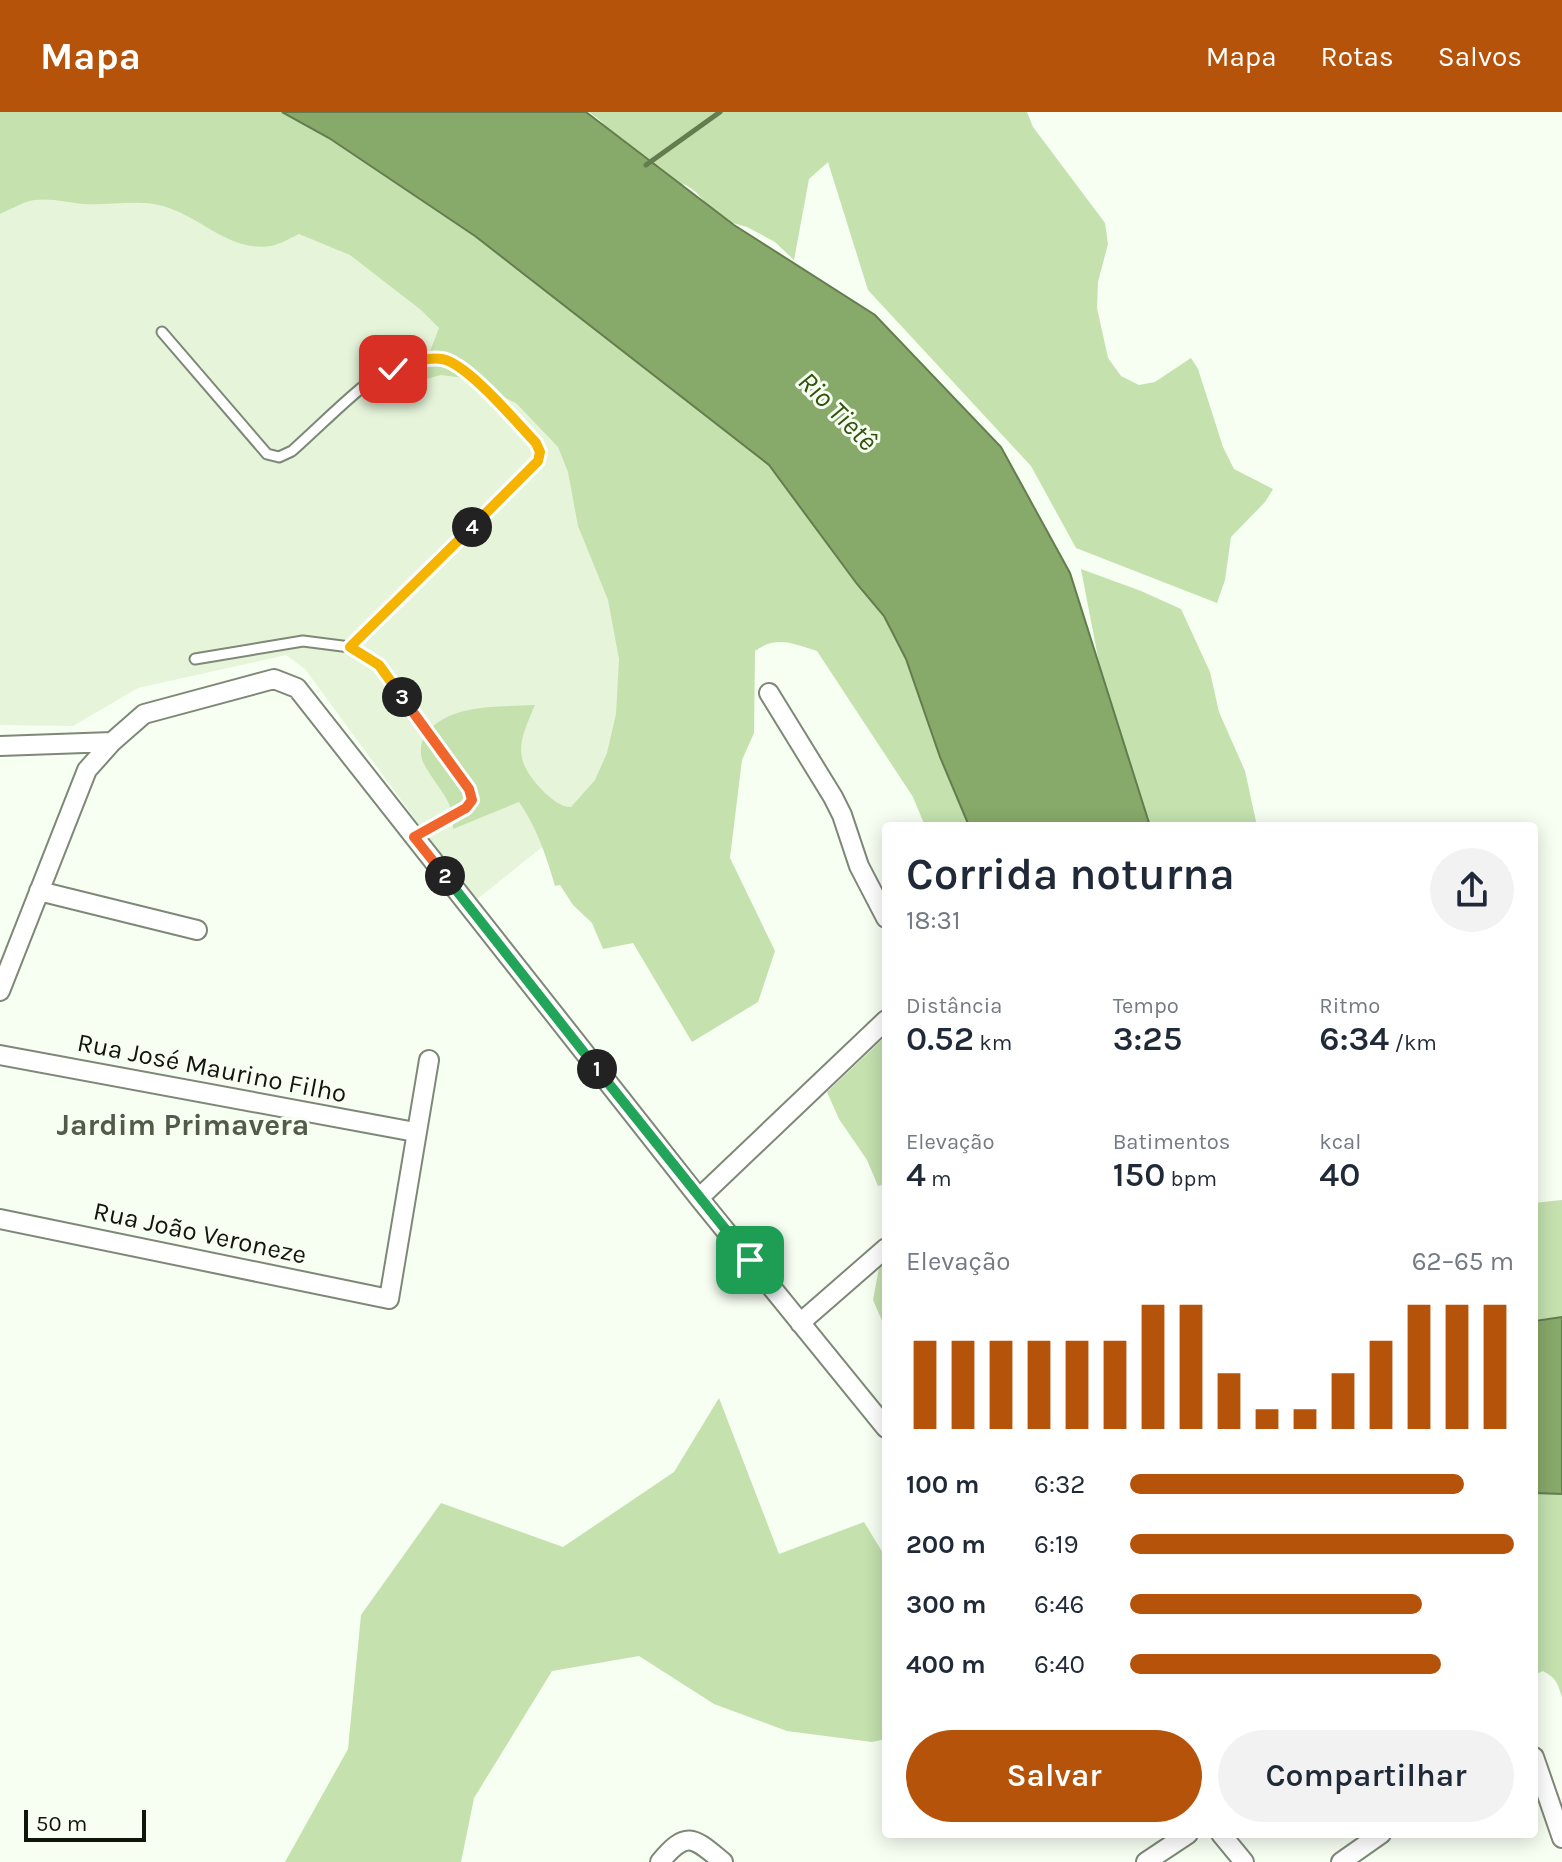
<!DOCTYPE html>
<html lang="pt">
<head>
<meta charset="utf-8">
<style>
	body { margin:0; font-family:Karla,sans-serif; background:#f2f2f3; color:#1f2937; height:100vh; display:flex; flex-direction:column; font-size:30px; white-space:nowrap }
	* { box-sizing:border-box; margin:0 }
	p { font-size:26px; color:#747a83 }
	.icon { flex:none; width:44px; height:44px; fill:none; stroke:currentColor; stroke-width:2; stroke-linecap:round; stroke-linejoin:round }
	.map { position:relative; flex:1; overflow:hidden }
	.details { position:absolute; left:882px; top:710px; width:656px; height:1016px; display:flex; flex-direction:column; background:#fff; border-radius:8px; box-shadow:0 4px 20px #0003 }
	.details>* { flex:none }
	.scale { position:absolute; left:24px; bottom:20px; width:122px; box-sizing:border-box; padding-left:8px; border:4px solid #11150e; border-top:0; font-size:22px; line-height:28px; white-space:nowrap; color:#11150e; -webkit-text-stroke:6px #f7fef2; paint-order:stroke }
	.pin { position:absolute; display:grid; place-items:center; width:68px; height:68px; color:#fff; margin:-34px; border-radius:16px; box-shadow:0 4px 12px #0006 }
	.km { position:absolute; width:40px; height:40px; margin:-20px; border-radius:50%; background:#222; color:#fff; font-size:22px; line-height:40px; text-align:center }
	.round { display:grid; place-items:center; flex:none; width:84px; height:84px; border-radius:42px; background:#f2f2f3 }
	.overview { display:flex; align-items:center; justify-content:space-between; height:136px; padding:0 24px }
	h1 { font-size:44px; font-weight:600; line-height:60px }
	.figures { display:grid; grid-template-columns:repeat(3,1fr); gap:12px; height:136px; padding:8px 24px }
	.figures div { display:grid; align-content:center }
	.figures b { font-size:34px; font-weight:600 }
	.figures small { font-size:22px; font-weight:400 }
	.figures p { font-size:22px }
	.chart { height:224px; padding:16px 24px }
	.chart p { display:flex; justify-content:space-between }
	.chart svg { width:100%; height:144px; margin-top:8px; stroke:#b45309; stroke-width:6 }
	.action { display:flex; gap:16px; margin-top:auto; padding:16px 24px }
	.action a { flex:1; height:92px; border-radius:48px; background:#b45309; color:#fff; font-size:32px; font-weight:600; line-height:92px; text-align:center }
	.action a+a { background:#f2f2f3; color:#1f2937 }
	ul { padding:0 24px; list-style:none; font-size:26px }
	li { display:grid; grid-template-columns:128px 96px 1fr; align-items:center; height:60px }
	li i { height:20px; border-radius:10px; background:#b45309 }
	header { display:flex; align-items:center; gap:48px; box-sizing:border-box; height:112px; padding:0 40px; background:#b45309; color:#fff }
	header strong { font-size:38px }
	nav { display:flex; gap:44px; margin-inline-start:auto; font-size:28px }
	.map>svg:first-child { display:block }
	.built { fill:#e6f5da }
	.green { fill:#c4e1ae }
	.water { fill:#87a969; stroke:#647d4e; stroke-width:2 }
	.lines { fill:none; stroke-linecap:round; stroke-linejoin:round }
	.stream { stroke:#647d4e; stroke-width:5 }
	.service-casing { stroke:#7e8877; stroke-width:13 }
	.minor-casing { stroke:#7e8877; stroke-width:22 }
	.service { stroke:#fff; stroke-width:9 }
	.minor { stroke:#fff; stroke-width:18 }
	.split-1-casing { stroke:#fff; stroke-width:16 }
	.split-2-casing { stroke:#fff; stroke-width:16 }
	.split-3-casing { stroke:#fff; stroke-width:16 }
	.split-4-casing { stroke:#fff; stroke-width:16 }
	.split-5-casing { stroke:#fff; stroke-width:16 }
	.split-1 { stroke:#22a559; stroke-width:10 }
	.split-2 { stroke:#22a559; stroke-width:10 }
	.split-3 { stroke:#f0652b; stroke-width:10 }
	.split-4 { stroke:#f5b400; stroke-width:10 }
	.split-5 { stroke:#f5b400; stroke-width:10 }
	.labels { text-anchor:middle; dominant-baseline:central; stroke-width:6; stroke-linejoin:round; paint-order:stroke }
	.street-label { font-size:26px; fill:#11150e; stroke:#f7fef2 }
	.water-label { font-size:28px; font-style:italic; fill:#33520c; stroke:#f7fef2 }
	.quarter-label { font-size:30px; font-weight:bold; fill:#515b4a; stroke:#f7fef2 }
</style>
</head>
<body>
<header>
<strong>Mapa</strong>
<nav><a>Mapa</a><a>Rotas</a><a>Salvos</a></nav>
</header>
<div class="map">
<svg width="1562" height="1750" viewBox="0 0 1562 1750">
	<rect width="100%" height="100%" fill="#f7fef2"/>
	<!-- built -->
	<path class="built" d="M0,55L340,112L572,307L630,438L617,675L475,789L305,557L286,543L138,576L73,614L0,613Z"/>
	<!-- green -->
	<path class="green" d="M0,0H335L846,374L1005,714H925L913,685L817,539C793,532 777,523 755,539L754,621L742,648L730,746L775,839L758,890L692,930L633,831L603,837L592,811L573,793L560,773L555,774C546,743 537,716 519,690L453,717C453,711 454,704 452,699C446,681 431,667 423,650C419,640 421,628 427,620C452,591 500,595 535,593C518,632 512,647 544,680C552,687 560,695 571,695L595,668L607,641L616,602L619,547L608,488L578,414L568,360L558,335L516,291L464,266L441,263L404,273L429,242L439,216L421,198L350,143L299,122C291,126 280,132 271,134C231,140 204,108 169,96C142,86 112,94 83,92C67,90 51,86 34,88C23,90 11,97 0,102Z
		M589,0H1027L1033,15L1105,111L1108,132L1098,170L1097,196L1108,246L1121,264L1139,273L1155,270L1191,246L1198,257L1223,335L1234,357L1273,377L1265,390L1231,425L1225,468L1217,491L1076,436L1031,354L868,178L828,50L809,67L794,148L775,130L747,115L719,107L696,80L686,73L635,65C623,41 613,15 589,0Z
		M1081,457L1141,479L1181,497L1210,560L1219,600L1245,659L1257,714H1146L1109,603Z
		M886,924V1072L878,1074L867,1048L839,1007L827,980Z
		M1562,1088V1205L1534,1208V1091Z
		M886,1148V1218L873,1188L879,1156Z
		M719,1286L779,1442L864,1410L886,1446V1627L872,1630L787,1619L714,1592L639,1544L552,1559L474,1686L461,1750H285L348,1637L361,1503L441,1391L563,1435L674,1360Z
		M1534,1347L1562,1357V1585C1557,1570 1557,1567 1543,1559L1534,1563Z"/>
	<!-- water -->
	<path class="water" d="M282,0H586L734,113L875,203L1001,335L1070,461L1150,714H969L940,645L906,547L884,504L857,472L769,353L475,124L329,26Z
		M1562,1205V1382L1534,1381V1209Z"/>
	<g class="lines">
		<!-- stream -->
		<path class="stream" d="M646,53L720,0"/>
		<defs>
			<path id="service" d="M162,220L267,342L279,345L292,339C318,316 343,290 370,269C386,257 426,242 446,247C469,254 517,312 536,331L540,340L538,349L350,535
				M195,547L303,529L350,535L379,553L469,677L472,688L466,696L414,725"/>
			<path id="minor" d="M769,581L833,685L842,703L859,754L886,806
				M0,634L112,630
				M39,779L197,818
				M0,879L87,658L112,630L144,602L274,567L297,576L699,1086L886,1316
				M0,943L415,1020
				M699,1086L886,908
				M0,1107L389,1187L429,948
				M800,1211L886,1136
				M1534,1645L1562,1726
				M1221,1722L1244,1750
				M660,1750C687,1717 694,1726 723,1750
				M1146,1750L1188,1722
				M1341,1750L1381,1722"/>
		</defs>
		<!-- service casing -->
		<use href="#service" class="service-casing"/>
		<!-- minor casing -->
		<use href="#minor" class="minor-casing"/>
		<!-- service -->
		<use href="#service" class="service"/>
		<!-- minor -->
		<use href="#minor" class="minor"/>
	</g>
	<g class="lines">
		<defs>
			<path id="split-1" d="M597,957L750,1148"/>
			<path id="split-2" d="M445,764L597,957"/>
			<path id="split-3" d="M402,585L469,677L472,688L466,696L414,725L445,764"/>
			<path id="split-4" d="M402,585L379,553L350,535L472,415"/>
			<path id="split-5" d="M393,257C410,251 425,245 442,247C467,251 517,311 536,331L540,340L538,349L472,415"/>
		</defs>
		<!-- split-1 casing -->
		<use href="#split-1" class="split-1-casing"/>
		<!-- split-2 casing -->
		<use href="#split-2" class="split-2-casing"/>
		<!-- split-3 casing -->
		<use href="#split-3" class="split-3-casing"/>
		<!-- split-4 casing -->
		<use href="#split-4" class="split-4-casing"/>
		<!-- split-5 casing -->
		<use href="#split-5" class="split-5-casing"/>
		<!-- split-1 -->
		<use href="#split-1" class="split-1"/>
		<!-- split-2 -->
		<use href="#split-2" class="split-2"/>
		<!-- split-3 -->
		<use href="#split-3" class="split-3"/>
		<!-- split-4 -->
		<use href="#split-4" class="split-4"/>
		<!-- split-5 -->
		<use href="#split-5" class="split-5"/>
	</g>
	<g class="labels">
		<!-- street labels -->
		<g class="street-label">
			<text transform="translate(212 956) rotate(11)">Rua José Maurino Filho</text>
			<text transform="translate(200 1121) rotate(12)">Rua João Veroneze</text>
		</g>
		<!-- water labels -->
		<g class="water-label">
			<text transform="translate(838 299) rotate(45)">Rio Tietê</text>
		</g>
		<!-- quarter labels -->
		<g class="quarter-label">
			<text x="183" y="1013">Jardim Primavera</text>
		</g>
	</g>
</svg>
<div class="scale">50 m</div>
<div class="pin" style="left:750px;top:1148px;background:#1e9e55"><svg class="icon" aria-label="arrive" viewBox="0 0 24 24"><path d="M6 21V4h12l-3 4 3 4H6"/></svg></div>
<div class="pin" style="left:393px;top:257px;background:#d93025"><svg class="icon" aria-label="check" viewBox="0 0 24 24"><path d="M5 12l5 5 9-10"/></svg></div>
<b class="km" style="left:597px;top:957px">1</b>
<b class="km" style="left:445px;top:764px">2</b>
<b class="km" style="left:402px;top:585px">3</b>
<b class="km" style="left:472px;top:415px">4</b>
<section class="details">
<div class="overview"><div><h1>Corrida noturna</h1><p>18:31</p></div><a class="round"><svg class="icon" aria-label="share" viewBox="0 0 24 24"><path d="M12 15V3M7 8l5-5 5 5M5 13v7h14v-7"/></svg></a></div>
<div class="figures">
<div><p>Distância</p><b>0.52<small> km</small></b></div>
<div><p>Tempo</p><b>3:25</b></div>
<div><p>Ritmo</p><b>6:34<small> /km</small></b></div>
</div>
<div class="figures">
<div><p>Elevação</p><b>4<small> m</small></b></div>
<div><p>Batimentos</p><b>150<small> bpm</small></b></div>
<div><p>kcal</p><b>40</b></div>
</div>
<div class="chart"><p><span>Elevação</span>62–65 m</p>
<svg viewBox="0 0 160 44" preserveAspectRatio="none"><path d="M5 44V17M15 44V17M25 44V17M35 44V17M45 44V17M55 44V17M65 44V6M75 44V6M85 44V27M95 44V38M105 44V38M115 44V27M125 44V17M135 44V6M145 44V6M155 44V6"/></svg>
</div>
<ul>
<li><b>100 m</b>6:32<i style="width:87%"></i></li>
<li><b>200 m</b>6:19<i style="width:100%"></i></li>
<li><b>300 m</b>6:46<i style="width:76%"></i></li>
<li><b>400 m</b>6:40<i style="width:81%"></i></li>
</ul>
<div class="action"><a>Salvar</a><a>Compartilhar</a></div>
</section>
</div>
</body>
</html>
